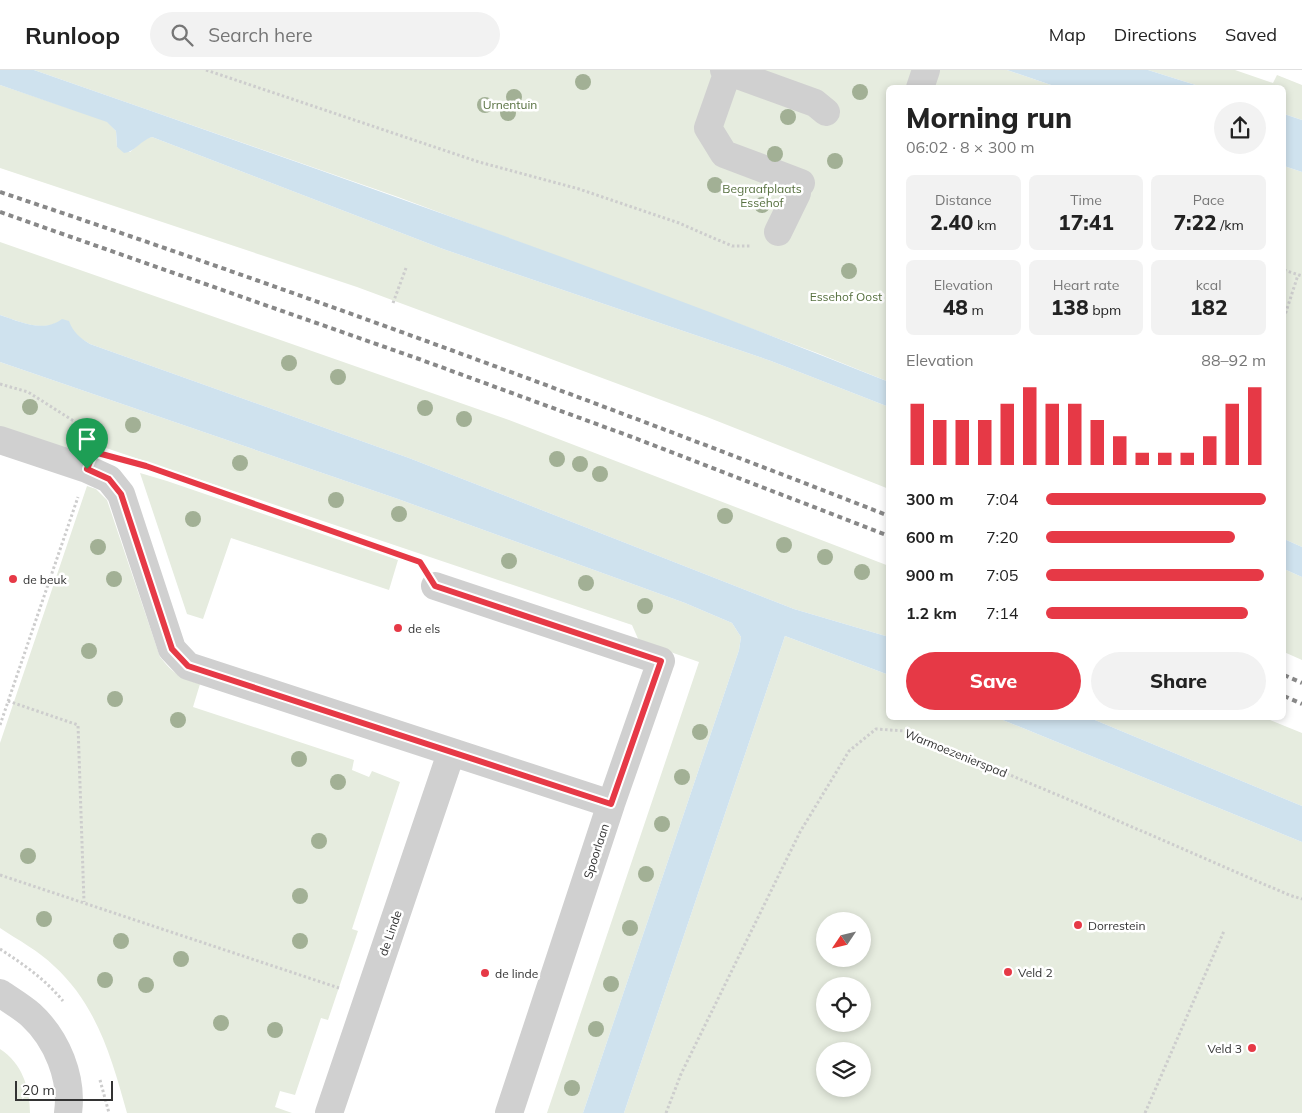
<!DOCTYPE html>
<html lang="en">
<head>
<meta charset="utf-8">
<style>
	body { margin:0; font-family:Mulish,sans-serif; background:#f2f2f2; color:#222; height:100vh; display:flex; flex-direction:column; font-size:19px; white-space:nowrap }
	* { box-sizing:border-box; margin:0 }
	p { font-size:16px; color:#767676 }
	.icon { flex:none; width:28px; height:28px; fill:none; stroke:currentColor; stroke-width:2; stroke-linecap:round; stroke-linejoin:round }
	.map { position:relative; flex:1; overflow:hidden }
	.sheet { position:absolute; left:886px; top:15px; width:400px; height:635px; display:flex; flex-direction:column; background:#fff; border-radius:8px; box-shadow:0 2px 8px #0003 }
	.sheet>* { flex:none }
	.needle { width:32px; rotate:235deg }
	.controls { position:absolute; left:816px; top:842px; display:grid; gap:10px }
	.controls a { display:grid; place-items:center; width:55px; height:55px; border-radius:50%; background:#fff; box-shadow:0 2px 8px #0003; font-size:25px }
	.scale { position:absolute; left:15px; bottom:12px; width:98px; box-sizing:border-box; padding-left:5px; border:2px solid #333; border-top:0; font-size:14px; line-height:18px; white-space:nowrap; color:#333; -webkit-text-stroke:4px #fff; paint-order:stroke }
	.pin { position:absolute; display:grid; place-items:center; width:42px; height:42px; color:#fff; margin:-51px -21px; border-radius:50% 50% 50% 0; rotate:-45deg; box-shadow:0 0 5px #0007 }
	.pin .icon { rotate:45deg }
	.round { display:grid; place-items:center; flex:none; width:52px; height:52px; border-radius:26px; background:#f2f2f2 }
	.summary { display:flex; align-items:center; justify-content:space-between; height:85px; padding:0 20px }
	h1 { font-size:28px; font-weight:800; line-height:38px }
	.stats { display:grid; grid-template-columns:repeat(3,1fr); gap:8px; height:85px; padding:5px 20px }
	.stats div { display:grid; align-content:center; border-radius:8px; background:#f2f2f2; text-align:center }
	.stats b { font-size:21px; font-weight:800 }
	.stats small { font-size:14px; font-weight:400 }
	.stats p { font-size:14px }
	.chart { height:140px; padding:10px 20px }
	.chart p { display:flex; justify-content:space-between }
	.chart svg { width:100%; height:90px; margin-top:5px; stroke:#e63946; stroke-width:6 }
	.button { display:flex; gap:10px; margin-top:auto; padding:10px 20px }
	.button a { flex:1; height:58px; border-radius:30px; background:#e63946; color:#fff; font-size:20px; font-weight:800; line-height:58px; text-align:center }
	.button a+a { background:#f2f2f2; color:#222 }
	ul { padding:0 20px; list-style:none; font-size:16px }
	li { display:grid; grid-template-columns:80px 60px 1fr; align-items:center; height:38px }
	li i { height:12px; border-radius:6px; background:#e63946 }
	header { display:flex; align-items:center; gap:30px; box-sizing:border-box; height:70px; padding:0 25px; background:#fff; border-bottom:1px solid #e0e0e0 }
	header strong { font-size:24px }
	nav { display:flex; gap:28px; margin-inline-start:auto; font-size:18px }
	.search { width:350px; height:45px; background:#f2f2f2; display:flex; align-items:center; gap:12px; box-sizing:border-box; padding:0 18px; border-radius:28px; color:#767676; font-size:19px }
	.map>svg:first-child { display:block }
	.green { fill:#e6ecdf; fill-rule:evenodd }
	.water { fill:#cfe2ee }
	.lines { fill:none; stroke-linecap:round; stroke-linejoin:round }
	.path { stroke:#cdcdcd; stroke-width:3; stroke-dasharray:2.5 2.5; stroke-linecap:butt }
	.minor { stroke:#d0d0d0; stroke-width:28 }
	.rail { stroke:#888; stroke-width:4; stroke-dasharray:5 4; stroke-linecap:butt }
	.tree { fill:#a2b095 }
	.route-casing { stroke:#fff; stroke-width:10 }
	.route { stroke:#e63946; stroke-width:6 }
	.poi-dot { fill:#e63946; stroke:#fff; stroke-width:2 }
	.labels { text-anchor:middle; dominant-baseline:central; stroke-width:5; stroke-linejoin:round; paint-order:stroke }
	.park-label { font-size:12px; fill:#56703f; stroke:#fff }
	.poi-label { font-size:12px; fill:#333; stroke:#fff; text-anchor:start }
	.street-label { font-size:12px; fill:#333; stroke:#fff }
</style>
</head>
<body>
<header>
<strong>Runloop</strong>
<div class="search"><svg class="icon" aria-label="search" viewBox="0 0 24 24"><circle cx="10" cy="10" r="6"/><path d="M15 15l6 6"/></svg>Search here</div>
<nav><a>Map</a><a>Directions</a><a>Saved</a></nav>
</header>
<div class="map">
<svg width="1302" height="1043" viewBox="0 0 1302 1043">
	<rect width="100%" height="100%" fill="#fff"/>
	<!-- green -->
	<path class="green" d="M34,0H1007L1057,17L889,18V312L817,283L398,127Z
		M1148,0H1235L1273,13L1277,5L1302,15V50L1284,44V18L1202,17Z
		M0,15L107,51L116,61L117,77L130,82L145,69L152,67L443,179L771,291L889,337V419L707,347L357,217L0,98Z
		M1284,96L1302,102V477L1284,469Z
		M0,172L509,350L889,496V567L794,539L409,388L90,274L80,268L62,250C43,263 21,252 0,245Z
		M0,292L398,429L685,533L732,553L741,567L739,580L583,1043H547L699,592L639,571L632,555L106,378L89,373L84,387L0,359Z
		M140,403L167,411L398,490L389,520L231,468L203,549L187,544Z
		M87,416L96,419L107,430L160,587C173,603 180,608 200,614L193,637L354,690L352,700L369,707L372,701L400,712L352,859L358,861L328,950L321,948L295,1025L280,1021L275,1037L292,1043H127C112,989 97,935 54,896C39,881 18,870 0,858V673Z
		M1284,499L1302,507V590L1284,582Z
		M785,566L889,605V648H998L1302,772V1043H624ZM825,851H862V889H825ZM825,916H862V954H825ZM825,981H862V1019H825Z
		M1090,648H1265L1302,663V736Z
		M0,979C22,993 30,1018 30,1043H0Z"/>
	<!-- water -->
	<path class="water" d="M0,0H34C320,100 607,199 889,312V337L771,291L443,179L152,67C141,70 135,82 124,83L117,77L116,61L107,52L0,15Z
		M1007,0H1148L1202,17H1057Z
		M1284,44L1302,50V102L1284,96Z
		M0,245C21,252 43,263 62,249L69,251C73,262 80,268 90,274L409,388L794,539L889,567V605L785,566L624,1043H583L739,580L741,567L732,553L685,533L398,429L0,292Z
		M1284,469L1302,477V507L1284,499Z
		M998,648H1090L1302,736V772Z"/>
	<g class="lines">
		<!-- path -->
		<path class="path" d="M206,0L479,92L579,119L679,153L732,176H751
			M1284,200L1302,206
			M393,233L406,198
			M1284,248L1298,205
			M0,314L28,322L91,362L92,369
			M136,393L418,491
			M8,631L78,655L84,832
			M0,655L78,427
			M0,805L339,918
			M0,879C23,894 45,909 63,931
			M100,1010L109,1043
			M666,1043L681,1004L800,762L849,681L876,659L905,661L1084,736L1289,825L1302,829
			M1145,1043L1224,861"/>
		<!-- minor -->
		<path class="minor" d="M724,0L815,33L826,42
			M728,1L708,58L724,84L801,113
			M920,18L926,0
			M778,162L797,123
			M0,370L87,399L109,409L121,424L172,579L188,596L611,734L509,1043
			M435,516L661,591L611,734
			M0,923C10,930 22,937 31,945C57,969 73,1008 68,1043
			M329,1043L451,683"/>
		<!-- rail -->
		<path class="rail" d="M0,122C299,222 595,331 889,446
			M0,142L419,289L632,367L889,466
			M1284,605L1302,613
			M1284,626L1302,634"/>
	</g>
	<!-- trees -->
	<g class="tree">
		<circle cx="583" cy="12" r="8"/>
		<circle cx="860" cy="22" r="8"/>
		<circle cx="514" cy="27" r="8"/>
		<circle cx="485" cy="35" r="8"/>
		<circle cx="508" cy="43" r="8"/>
		<circle cx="788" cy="47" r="8"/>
		<circle cx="775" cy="84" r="8"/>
		<circle cx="835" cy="91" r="8"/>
		<circle cx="715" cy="115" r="8"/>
		<circle cx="762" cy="135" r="8"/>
		<circle cx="849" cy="201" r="8"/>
		<circle cx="289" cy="293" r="8"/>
		<circle cx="338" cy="307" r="8"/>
		<circle cx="30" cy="337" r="8"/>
		<circle cx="425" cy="338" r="8"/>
		<circle cx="464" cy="349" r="8"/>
		<circle cx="133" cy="355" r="8"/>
		<circle cx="557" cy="389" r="8"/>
		<circle cx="240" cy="393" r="8"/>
		<circle cx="580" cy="394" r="8"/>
		<circle cx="600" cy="404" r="8"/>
		<circle cx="336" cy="430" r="8"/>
		<circle cx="399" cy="444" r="8"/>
		<circle cx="725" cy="446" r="8"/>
		<circle cx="193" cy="449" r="8"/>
		<circle cx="784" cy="475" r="8"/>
		<circle cx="98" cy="477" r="8"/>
		<circle cx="825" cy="487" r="8"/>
		<circle cx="509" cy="491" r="8"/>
		<circle cx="862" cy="502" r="8"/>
		<circle cx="114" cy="509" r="8"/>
		<circle cx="586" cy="513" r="8"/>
		<circle cx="645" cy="536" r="8"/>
		<circle cx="89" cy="581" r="8"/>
		<circle cx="115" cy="629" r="8"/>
		<circle cx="178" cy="650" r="8"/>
		<circle cx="700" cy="662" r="8"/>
		<circle cx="299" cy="689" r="8"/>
		<circle cx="682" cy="707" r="8"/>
		<circle cx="338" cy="712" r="8"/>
		<circle cx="662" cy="754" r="8"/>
		<circle cx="319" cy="771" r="8"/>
		<circle cx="28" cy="786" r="8"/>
		<circle cx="646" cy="804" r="8"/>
		<circle cx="300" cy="826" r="8"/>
		<circle cx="44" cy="849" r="8"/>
		<circle cx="630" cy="858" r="8"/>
		<circle cx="121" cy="871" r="8"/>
		<circle cx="300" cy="871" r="8"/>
		<circle cx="181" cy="889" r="8"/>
		<circle cx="105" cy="910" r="8"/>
		<circle cx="611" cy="914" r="8"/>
		<circle cx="146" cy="915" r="8"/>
		<circle cx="221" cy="953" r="8"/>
		<circle cx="596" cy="959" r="8"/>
		<circle cx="275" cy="960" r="8"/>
		<circle cx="572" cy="1018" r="8"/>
	</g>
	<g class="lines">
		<defs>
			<path id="route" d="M94,382L146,396L420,492L435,516L661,591L611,734L188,596L172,579L121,424L109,409L87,399Z"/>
		</defs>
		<!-- route casing -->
		<use href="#route" class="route-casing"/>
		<!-- route -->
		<use href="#route" class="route"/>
	</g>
	<!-- markers -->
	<g class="poi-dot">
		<circle cx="13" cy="509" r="5"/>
		<circle cx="398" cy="558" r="5"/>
		<circle cx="1078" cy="855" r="5"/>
		<circle cx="1008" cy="902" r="5"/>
		<circle cx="485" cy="903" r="5"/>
		<circle cx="1252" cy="978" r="5"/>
	</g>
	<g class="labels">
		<!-- park labels -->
		<g class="park-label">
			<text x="510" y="34">Urnentuin</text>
			<text x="762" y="118">Begraafplaats<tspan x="762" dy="14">Essehof</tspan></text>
			<text x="846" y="226">Essehof Oost</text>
		</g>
		<!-- poi labels -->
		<g class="poi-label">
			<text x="23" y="509">de beuk</text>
			<text x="408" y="558">de els</text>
			<text x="1088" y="855">Dorrestein</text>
			<text x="1018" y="902">Veld 2</text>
			<text x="495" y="903">de linde</text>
			<text x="1242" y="978" text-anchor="end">Veld 3</text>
		</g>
		<!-- street labels -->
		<g class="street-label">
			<text transform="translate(956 683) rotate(22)">Warmoezenierspad</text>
			<text transform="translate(596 781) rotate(-72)">Spoorlaan</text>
			<text transform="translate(390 863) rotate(-71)">de Linde</text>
		</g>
	</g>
</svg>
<div class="controls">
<a><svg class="needle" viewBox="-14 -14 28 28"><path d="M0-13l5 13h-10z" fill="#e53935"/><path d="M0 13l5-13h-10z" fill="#767676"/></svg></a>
<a><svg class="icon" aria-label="locate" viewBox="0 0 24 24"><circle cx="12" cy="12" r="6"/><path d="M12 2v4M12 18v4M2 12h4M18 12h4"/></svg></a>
<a><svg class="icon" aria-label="layers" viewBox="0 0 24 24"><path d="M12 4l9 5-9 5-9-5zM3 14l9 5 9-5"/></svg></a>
</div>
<div class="scale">20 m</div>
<div class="pin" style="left:87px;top:399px;background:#1e9e55"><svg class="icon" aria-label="arrive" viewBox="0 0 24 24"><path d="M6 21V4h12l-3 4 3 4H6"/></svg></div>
<section class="sheet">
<div class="summary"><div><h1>Morning run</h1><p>06:02 · 8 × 300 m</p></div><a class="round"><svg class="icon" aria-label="share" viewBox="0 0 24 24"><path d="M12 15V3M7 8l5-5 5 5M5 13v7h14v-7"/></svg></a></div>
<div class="stats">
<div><p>Distance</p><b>2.40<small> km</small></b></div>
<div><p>Time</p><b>17:41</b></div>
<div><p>Pace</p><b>7:22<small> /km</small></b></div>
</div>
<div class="stats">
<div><p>Elevation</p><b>48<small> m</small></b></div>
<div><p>Heart rate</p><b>138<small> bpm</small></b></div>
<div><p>kcal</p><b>182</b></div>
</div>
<div class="chart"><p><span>Elevation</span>88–92 m</p>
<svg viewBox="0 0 160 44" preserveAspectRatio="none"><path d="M5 44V14M15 44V22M25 44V22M35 44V22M45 44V14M55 44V6M65 44V14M75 44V14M85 44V22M95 44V30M105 44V38M115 44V38M125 44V38M135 44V30M145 44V14M155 44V6"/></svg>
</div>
<ul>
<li><b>300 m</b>7:04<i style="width:100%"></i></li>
<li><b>600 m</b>7:20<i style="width:86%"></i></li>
<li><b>900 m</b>7:05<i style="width:99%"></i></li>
<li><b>1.2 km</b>7:14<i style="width:92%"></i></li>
</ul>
<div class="button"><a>Save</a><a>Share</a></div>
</section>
</div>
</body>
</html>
